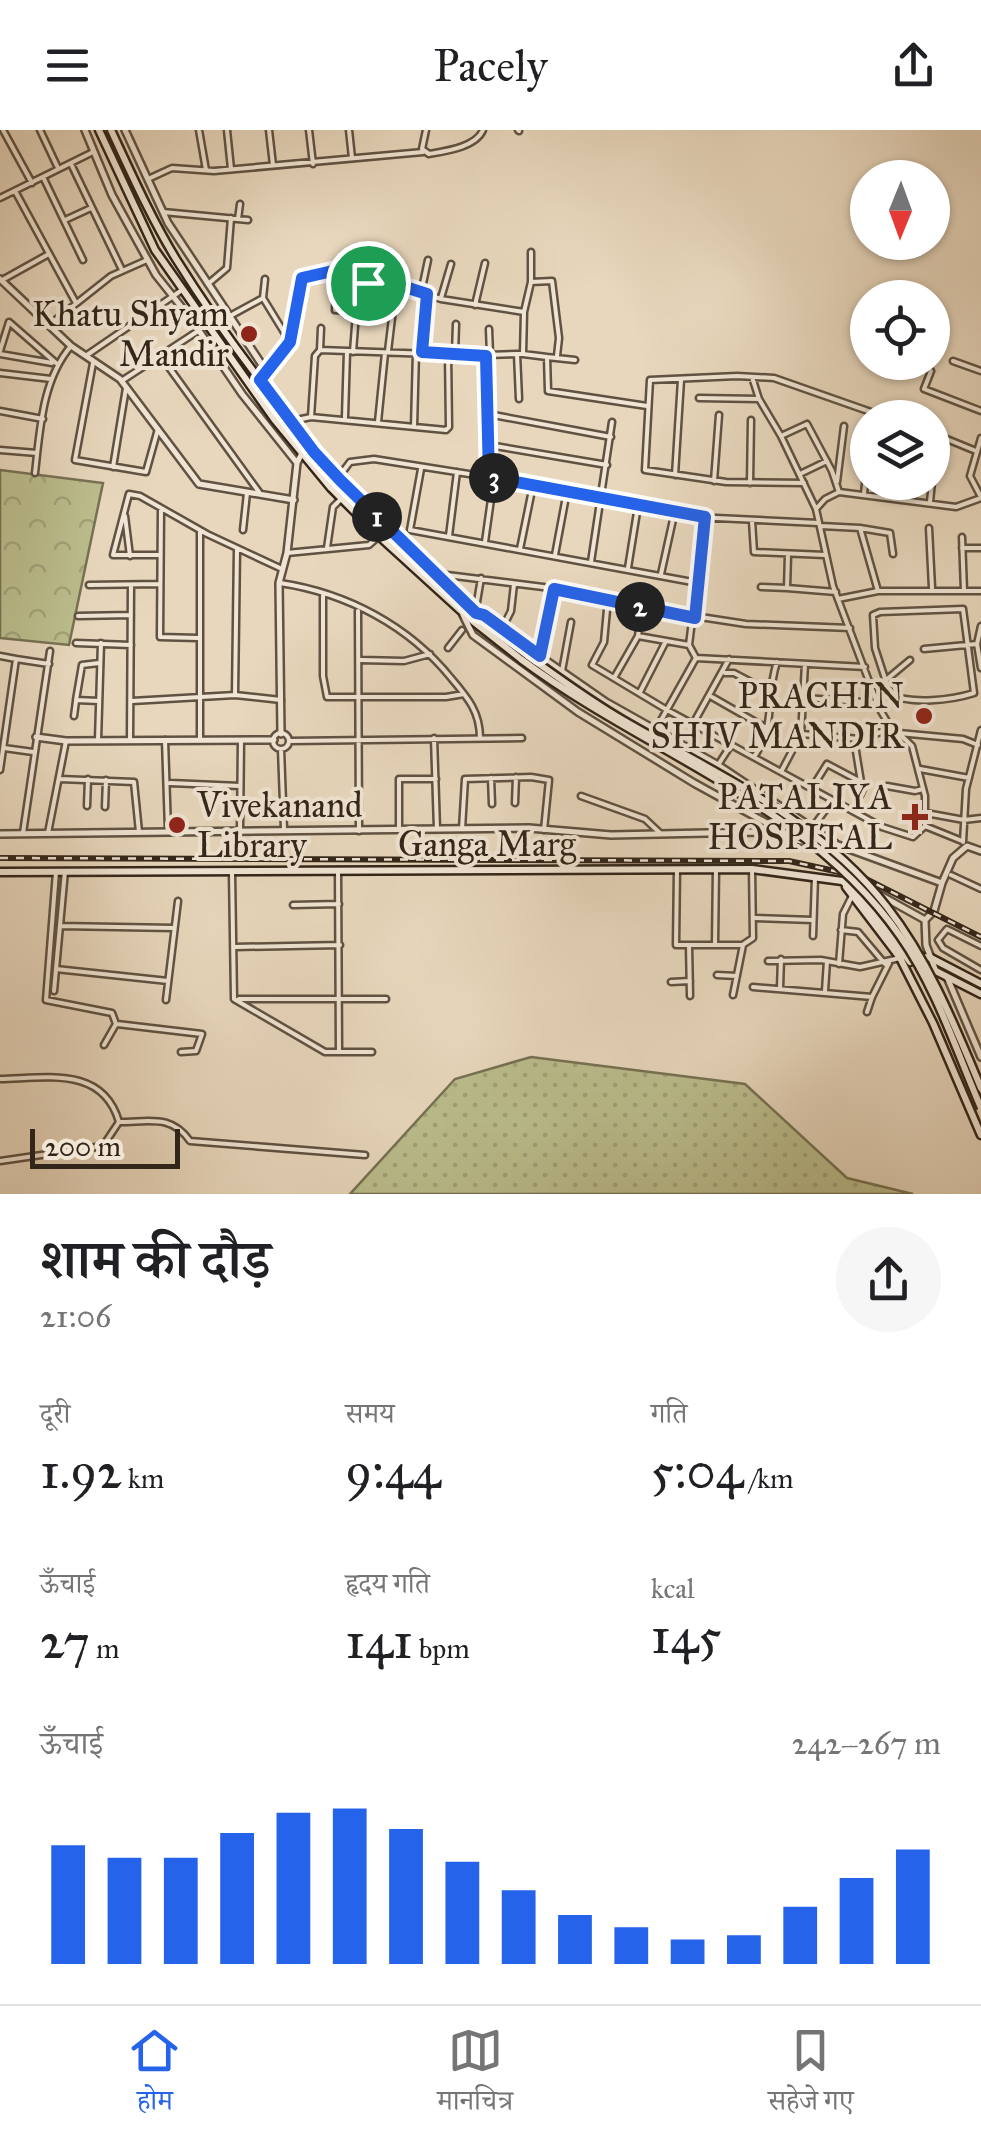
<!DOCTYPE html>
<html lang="hi">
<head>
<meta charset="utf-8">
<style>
	body { margin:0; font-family:"IM FELL Great Primer","Noto Serif Devanagari",serif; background:#f6f6f6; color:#202124; height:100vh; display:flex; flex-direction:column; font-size:38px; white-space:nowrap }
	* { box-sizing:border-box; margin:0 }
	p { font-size:32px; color:#757577 }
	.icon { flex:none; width:55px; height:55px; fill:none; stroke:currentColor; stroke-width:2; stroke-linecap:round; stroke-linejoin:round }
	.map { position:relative; height:1064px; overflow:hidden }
	.details { display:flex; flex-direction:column; background:#fff; flex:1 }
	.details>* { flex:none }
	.needle { width:65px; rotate:181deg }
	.buttons { position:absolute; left:850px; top:30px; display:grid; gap:20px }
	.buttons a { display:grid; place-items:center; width:100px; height:100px; border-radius:50%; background:#fff; box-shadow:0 2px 8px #0004; font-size:50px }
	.scale { position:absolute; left:30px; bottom:25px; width:150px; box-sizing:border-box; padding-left:10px; border:5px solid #322519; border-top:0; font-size:28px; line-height:35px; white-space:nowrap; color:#322519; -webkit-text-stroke:8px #f0e5d4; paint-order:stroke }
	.pin { position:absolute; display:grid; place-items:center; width:85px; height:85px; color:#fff; margin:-42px; border:5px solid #fff; border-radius:50%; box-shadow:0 2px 10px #0007 }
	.km { position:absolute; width:50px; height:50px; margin:-25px; border-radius:50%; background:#222; color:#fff; font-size:28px; line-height:50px; text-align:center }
	.round { display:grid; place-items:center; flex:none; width:105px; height:105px; border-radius:52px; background:#f6f6f6 }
	.head { display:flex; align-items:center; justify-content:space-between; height:170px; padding:0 40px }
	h1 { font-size:55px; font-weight:600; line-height:75px }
	.stats { display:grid; grid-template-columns:repeat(3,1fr); gap:15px; height:170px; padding:10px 40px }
	.stats div { display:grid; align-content:center }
	.stats b { font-size:50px; font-weight:600 }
	.stats small { font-size:28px; font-weight:400 }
	.stats p { font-size:28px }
	.chart { height:280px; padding:20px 40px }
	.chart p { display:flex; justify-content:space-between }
	.chart svg { width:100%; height:180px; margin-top:10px; stroke:#2563eb; stroke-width:6 }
	header { display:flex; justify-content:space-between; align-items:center; height:130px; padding:0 40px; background:#fff; font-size:45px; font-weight:600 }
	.tab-bar { display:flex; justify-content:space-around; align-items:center; height:140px; border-top:2px solid #e0e0e0; background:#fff; font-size:28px; color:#757577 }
	.tab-bar a { display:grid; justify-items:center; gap:5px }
	.tab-bar .current { color:#2563eb }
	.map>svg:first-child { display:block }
	.green { fill:url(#green-dots); stroke:#767153; stroke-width:2.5 }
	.forest { fill:url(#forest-crowns); stroke:#767153; stroke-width:2.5 }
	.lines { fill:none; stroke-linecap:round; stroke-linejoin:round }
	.minor-casing { stroke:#605242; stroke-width:9 }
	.tertiary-casing { stroke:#605242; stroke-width:10 }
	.secondary-casing { stroke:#322519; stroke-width:11 }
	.minor { stroke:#f0e5d4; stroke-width:4 }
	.tertiary { stroke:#f0e5d4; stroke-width:5 }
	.secondary { stroke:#f0e5d4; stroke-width:6 }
	.rail-casing { stroke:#322519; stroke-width:6 }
	.rail { stroke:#f0e5d4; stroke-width:2.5; stroke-dasharray:8; stroke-linecap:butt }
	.secondary-bridge-casing { stroke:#322519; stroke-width:11; stroke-linecap:butt }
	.secondary-bridge { stroke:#f0e5d4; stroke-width:6 }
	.route-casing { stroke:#fff; stroke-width:20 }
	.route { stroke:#2563eb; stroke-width:12 }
	.poi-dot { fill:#8f2418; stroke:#f0e5d4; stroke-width:4 }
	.labels { text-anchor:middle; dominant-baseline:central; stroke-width:8; stroke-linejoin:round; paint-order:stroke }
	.poi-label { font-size:35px; fill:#322519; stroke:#f0e5d4; text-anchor:end }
	.street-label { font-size:35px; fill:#322519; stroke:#f0e5d4 }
</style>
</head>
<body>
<header><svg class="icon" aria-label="menu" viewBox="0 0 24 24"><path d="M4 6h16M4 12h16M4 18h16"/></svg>Pacely<svg class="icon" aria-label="share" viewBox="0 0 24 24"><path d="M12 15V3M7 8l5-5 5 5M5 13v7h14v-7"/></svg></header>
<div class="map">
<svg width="981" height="1064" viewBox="0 0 981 1064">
	<defs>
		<pattern id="green-dots" width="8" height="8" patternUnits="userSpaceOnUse" patternTransform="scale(2.5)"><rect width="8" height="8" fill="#bbbd8d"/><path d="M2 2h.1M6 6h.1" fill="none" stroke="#a1a279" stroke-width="1.8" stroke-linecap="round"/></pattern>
		<pattern id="forest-crowns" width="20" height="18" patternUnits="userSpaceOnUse" patternTransform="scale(2.5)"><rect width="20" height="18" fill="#bbbd8d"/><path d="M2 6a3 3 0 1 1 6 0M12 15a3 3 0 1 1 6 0" fill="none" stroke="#a1a279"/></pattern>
	</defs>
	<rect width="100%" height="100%" fill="#e8d7bd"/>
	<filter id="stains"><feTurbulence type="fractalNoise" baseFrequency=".002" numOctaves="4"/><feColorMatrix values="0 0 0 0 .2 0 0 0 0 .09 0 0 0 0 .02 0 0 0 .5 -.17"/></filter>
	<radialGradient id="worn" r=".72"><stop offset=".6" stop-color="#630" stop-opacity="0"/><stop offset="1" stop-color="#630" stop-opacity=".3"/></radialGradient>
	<!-- green -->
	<path class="green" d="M531,927L745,954L847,1048L913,1064H350L455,949Z"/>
	<!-- forest -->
	<path class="forest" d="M0,340L103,353L69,515L0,508Z"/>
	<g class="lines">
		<defs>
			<path id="minor" d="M3,0L32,53
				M40,0L57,36
				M199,0L206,40
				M227,0L231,39
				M269,0L273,35
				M309,0L313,34
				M349,0L352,28
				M426,0L422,19L429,24C446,21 476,17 483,0
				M518,0L519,1
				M71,34L122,140
				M44,49L83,130
				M148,49L172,38L214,41L423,22
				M15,61L76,173
				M0,68L93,22
				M163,82L248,90
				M238,89L240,74
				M65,90L91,78
				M4,149L47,125
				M531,152L552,151L559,208L557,226
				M208,154L227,138L231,88
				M421,163L428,130
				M263,168L265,149
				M441,168L451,134
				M475,175L485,133
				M524,182L531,152V122
				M392,185L335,180L337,140L365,139L368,153L396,155
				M230,186L263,168L290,212
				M49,195L111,146L147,130
				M489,199L490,225
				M320,220L321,198
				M0,221L9,192L56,233
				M388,221L396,155L441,169L524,182L523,224H517L519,269
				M353,222L356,183
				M422,223L427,164
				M0,224L52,233
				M455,224L456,194
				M523,224L547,227L548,261L647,276
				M87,225L182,160
				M160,225L259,362
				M487,225L517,224
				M547,227L575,230
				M953,231L981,241
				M93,233L75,330L146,342L158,299
				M931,241L924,259L981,281
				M0,243L51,249
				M268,244L292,206L302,149L337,140
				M752,247L759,269
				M123,250L198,201
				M699,268L759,269L781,306L807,294L832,341L839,362L956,377L981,368
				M0,281L43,289
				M488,284L611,307
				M311,287L446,300L449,297L448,224
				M345,287L347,222
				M292,291L311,287L315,226L320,220L486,226L489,345
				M378,292L385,223
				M414,297L416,222
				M932,303L976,321
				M781,306L816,379L833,456L879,578L888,593L912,616L925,666V696L962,711
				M981,308L970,346L981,367
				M489,315L607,335
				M0,320L37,323
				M113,337L126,258
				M421,339L410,400L698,453
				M35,343C40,300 42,250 71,216
				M341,344L350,332L374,329L545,356L695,387L818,393
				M800,344L827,331
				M675,345L681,250
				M714,351L719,285
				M837,352L844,296
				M750,353L751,290
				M804,353L726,352L645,340L650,250L737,246L774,248L888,288
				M864,364L868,325
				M894,368L895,352
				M930,372L932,352
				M161,378L160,507L198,508
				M816,379L825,369L839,362
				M125,386L130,426
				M752,391L754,422L825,425
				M821,396L860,398L878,461
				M860,398L890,403L893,424
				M929,398L932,458
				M243,400L247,363
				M449,406L457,342
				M962,407L964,461
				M485,412L494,348
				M327,418L333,377L341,369
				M962,418H981
				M520,419L533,355
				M287,423L369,415L378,407
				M159,425H113L129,364L140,366L207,404L282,439
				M555,425L567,361
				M788,425L787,458L836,462
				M591,432L612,292
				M628,438L638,376
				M661,444L674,385
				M447,445L543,457L616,470L642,478L638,506L689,515L696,528L865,537
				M280,453C347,463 409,496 451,548C468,568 480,582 480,608
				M89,455L160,454
				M761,457L787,458
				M323,466V546L327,567H446L464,564
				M608,469L604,512L592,535L667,580L882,697L913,707L925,696
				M838,469L878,461H981
				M477,472L481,448
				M642,478L746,494L850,498
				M358,481L359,701
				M78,486L131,485
				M981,496L977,514L981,538
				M501,501L511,481L514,454
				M76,513L131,515
				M689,515L705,387
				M448,518L462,500
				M924,519L977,514
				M0,526L16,529
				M540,526L554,459
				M361,530L404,531L430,524
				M562,541L571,492
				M725,543H734L770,562
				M614,548L638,506
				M886,550L910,530
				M640,562L666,511
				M235,564L237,419
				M712,567L768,599
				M804,568L878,573
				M877,570L890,564C911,575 952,570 974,563L963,479L880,482L873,485L875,518L890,564
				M99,571L76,570L82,535L99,533
				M132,571L235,565L281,570
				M74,586L76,571
				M693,594L729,529
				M655,601L696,528
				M899,603L963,609L978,615
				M273 611a8 8 0 1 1 16 0a8 8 0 1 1-16 0Z
				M801,604L805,534
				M434,608L437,699
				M200,609V400
				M854,609L861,652
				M98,610L101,513
				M130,610L131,455
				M165,610L168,700
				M289,611L522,608
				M4,618L33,622
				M281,619L284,699
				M754,627C777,594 765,567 777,532
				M718,635L731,615
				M920,639L969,648
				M0,640L16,529L49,534
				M782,640L801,604L860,609L893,598
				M491,648L492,674
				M60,649L134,652L139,702
				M170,653L240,656
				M887,656L915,661L923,659
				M812,658L827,634L861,652L864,657L853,681
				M581,666L645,689L661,704
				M515,673L516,647
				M87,676L88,649
				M105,677L106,650
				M926,683L964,690L981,688
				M399,698V649H436
				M462,699L465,649L531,647L549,650L544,700
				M240,700L241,610
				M23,703L50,521
				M48,703L66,611
				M803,710L833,670
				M963,712L966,659L981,600
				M677,739L676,815H743L733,865
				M338,740L339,922H372
				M56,742L46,870L112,883L116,894L104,915
				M232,743L234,869L325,922H339
				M951,745L981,759
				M293,775L339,774
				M755,788L813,790
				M60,796L174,798
				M841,800L858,802L885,834
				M813,806L815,747
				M715,814L716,739
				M744,814L753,808L752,739
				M689,815L690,866
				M981,816L947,799L938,810L943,818L981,840
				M235,817L340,815
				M768,831L821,830L860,837L900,828
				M839,834L843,784L852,766
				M56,839L168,851
				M717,845L737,846
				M671,852L690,851
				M753,857L872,867L889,833
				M780,858L781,829
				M54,861L65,741
				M825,861L827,831
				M239,869H386
				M166,870L178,771
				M867,882L872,867
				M117,894L202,904L196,921L181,922
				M0,949C47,948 103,936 119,992C150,992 171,984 190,1011L365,1025
				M0,1031L103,1016L119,992"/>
			<path id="tertiary" d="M85,0L112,65L156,145L191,189L242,264L297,333
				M125,0L168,93L268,244L261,250
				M0,149L71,216L120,249L199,354L294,370
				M479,484L606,572L718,635L835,713
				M463,485L473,505L578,582L694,653L794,708
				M281,604L279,453L287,423L297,333L302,323
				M36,607L66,611L274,610
				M0,704L529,698L611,705L755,702L807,712
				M828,714L838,715L942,753L953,728L967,716L981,721
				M873,761L925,790
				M925,790L926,815L935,839
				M925,790L934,781L942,753
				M947,847L981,927"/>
			<path id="secondary" d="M99,0L155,120L274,289L331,358L380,407L470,489L522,530
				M111,0C131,43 151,88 176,129C272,282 389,412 528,526
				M0,742L752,739L842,751L857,763L910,832
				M846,757L900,828L933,893L981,1005
				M916,826L931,828L981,854
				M924,835L981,864"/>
		</defs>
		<!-- minor casing -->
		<use href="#minor" class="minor-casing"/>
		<!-- tertiary casing -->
		<use href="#tertiary" class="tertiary-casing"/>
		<!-- secondary casing -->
		<use href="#secondary" class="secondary-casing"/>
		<!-- minor -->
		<use href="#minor" class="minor"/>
		<!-- tertiary -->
		<use href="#tertiary" class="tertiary"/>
		<!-- secondary -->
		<use href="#secondary" class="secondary"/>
		<defs>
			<path id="rail" d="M0,728L789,731L862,747L981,807"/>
		</defs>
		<!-- rail casing -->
		<use href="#rail" class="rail-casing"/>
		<!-- rail -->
		<use href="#rail" class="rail"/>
		<defs>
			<path id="secondary-bridge" d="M528,526C559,548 590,571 623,590C716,644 819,689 887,777C929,831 955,896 981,958
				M522,530C647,623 808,674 900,806C936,857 956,920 981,978"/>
		</defs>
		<!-- secondary-bridge casing -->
		<use href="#secondary-bridge" class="secondary-bridge-casing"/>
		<!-- secondary-bridge -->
		<use href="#secondary-bridge" class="secondary-bridge"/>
	</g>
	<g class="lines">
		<defs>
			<path id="route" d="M337,140H365L368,153L402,156L427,164L422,222L486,226L489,347L705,387L695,488L554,459L540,526L484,485L476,483L340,350L314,322L260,250L290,212L302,148Z"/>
		</defs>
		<!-- route casing -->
		<use href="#route" class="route-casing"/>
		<!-- route -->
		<use href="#route" class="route"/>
	</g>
	<!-- markers -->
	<g class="poi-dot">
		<circle cx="249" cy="204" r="10"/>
		<circle cx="924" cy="586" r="10"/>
		<path d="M910 672h10v10h10v10h-10v10h-10v-10h-10v-10h10z"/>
		<circle cx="177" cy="695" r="10"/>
	</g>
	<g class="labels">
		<!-- poi labels -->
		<g class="poi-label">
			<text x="229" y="184">Khatu Shyam<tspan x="229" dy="40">Mandir</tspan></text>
			<text x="904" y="566">PRACHIN<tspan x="904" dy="40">SHIV MANDIR</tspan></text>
			<text x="892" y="667">PATALIYA<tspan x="892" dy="40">HOSPITAL</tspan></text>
			<text x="197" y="675" text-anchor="start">Vivekanand<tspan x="197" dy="40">Library</tspan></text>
		</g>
		<!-- street labels -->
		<g class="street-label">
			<text x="487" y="714">Ganga Marg</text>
		</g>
	</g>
	<rect width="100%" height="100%" filter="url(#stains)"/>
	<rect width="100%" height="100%" fill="url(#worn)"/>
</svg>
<div class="buttons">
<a><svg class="needle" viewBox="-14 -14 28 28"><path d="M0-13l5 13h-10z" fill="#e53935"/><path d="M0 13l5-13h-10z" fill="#757577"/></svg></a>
<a><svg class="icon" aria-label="locate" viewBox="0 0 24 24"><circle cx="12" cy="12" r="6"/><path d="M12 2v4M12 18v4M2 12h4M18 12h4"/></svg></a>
<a><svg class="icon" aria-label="layers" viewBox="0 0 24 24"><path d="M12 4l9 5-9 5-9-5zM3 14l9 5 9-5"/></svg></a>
</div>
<div class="scale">200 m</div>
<div class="pin" style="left:368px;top:153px;background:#1e9e55"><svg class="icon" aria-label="arrive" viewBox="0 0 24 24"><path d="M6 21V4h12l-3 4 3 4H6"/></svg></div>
<b class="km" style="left:377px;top:387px">1</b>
<b class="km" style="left:640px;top:477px">2</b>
<b class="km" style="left:494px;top:348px">3</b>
</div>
<section class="details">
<div class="head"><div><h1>शाम की दौड़</h1><p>21:06</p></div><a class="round"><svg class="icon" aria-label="share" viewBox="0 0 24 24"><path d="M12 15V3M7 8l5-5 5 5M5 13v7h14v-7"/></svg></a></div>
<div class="stats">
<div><p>दूरी</p><b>1.92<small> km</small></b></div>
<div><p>समय</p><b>9:44</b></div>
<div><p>गति</p><b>5:04<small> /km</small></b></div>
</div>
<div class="stats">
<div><p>ऊँचाई</p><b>27<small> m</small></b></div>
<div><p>हृदय गति</p><b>141<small> bpm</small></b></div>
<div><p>kcal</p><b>145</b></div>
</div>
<div class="chart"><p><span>ऊँचाई</span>242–267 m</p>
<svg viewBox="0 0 160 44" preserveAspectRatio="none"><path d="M5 44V15M15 44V18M25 44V18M35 44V12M45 44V7M55 44V6M65 44V11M75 44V19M85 44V26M95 44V32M105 44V35M115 44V38M125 44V37M135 44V30M145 44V23M155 44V16"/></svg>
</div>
</section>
<nav class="tab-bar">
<a class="current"><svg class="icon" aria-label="home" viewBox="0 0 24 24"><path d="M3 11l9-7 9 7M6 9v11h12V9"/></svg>होम</a>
<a><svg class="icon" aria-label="map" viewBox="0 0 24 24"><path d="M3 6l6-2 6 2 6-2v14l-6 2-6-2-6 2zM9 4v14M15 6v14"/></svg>मानचित्र</a>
<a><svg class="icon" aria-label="saved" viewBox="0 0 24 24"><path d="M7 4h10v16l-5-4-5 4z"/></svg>सहेजे गए</a>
</nav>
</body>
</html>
